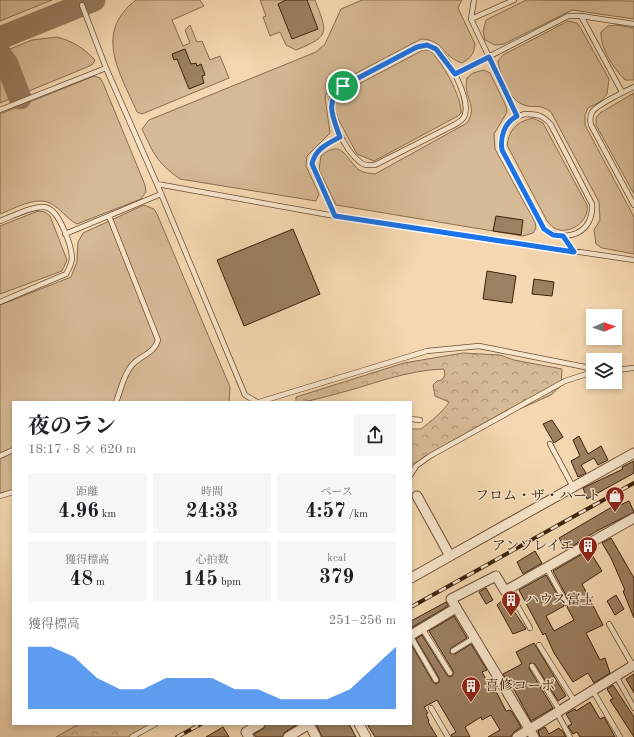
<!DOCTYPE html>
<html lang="ja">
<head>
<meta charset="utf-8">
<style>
	body { margin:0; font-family:"Old Standard TT","Noto Serif JP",serif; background:#f6f6f6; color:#202124; height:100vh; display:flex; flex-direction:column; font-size:15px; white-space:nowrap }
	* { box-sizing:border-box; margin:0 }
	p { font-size:13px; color:#757577 }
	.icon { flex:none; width:22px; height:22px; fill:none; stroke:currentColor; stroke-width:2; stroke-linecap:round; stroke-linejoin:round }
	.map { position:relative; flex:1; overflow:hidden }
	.details { position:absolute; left:12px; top:401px; width:400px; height:324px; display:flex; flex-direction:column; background:#fff; border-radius:0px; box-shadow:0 2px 6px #0003 }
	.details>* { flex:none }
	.needle { width:26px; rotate:88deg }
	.tools { position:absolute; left:586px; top:309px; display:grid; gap:8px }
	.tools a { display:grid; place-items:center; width:36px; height:36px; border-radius:0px; background:#fff; box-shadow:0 2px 6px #0003; font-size:20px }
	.pin { position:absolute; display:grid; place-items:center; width:34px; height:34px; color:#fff; margin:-17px; border:2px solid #fff; border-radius:50%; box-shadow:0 1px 4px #0007 }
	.round { display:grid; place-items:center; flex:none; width:42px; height:42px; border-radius:0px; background:#f6f6f6 }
	.summary { display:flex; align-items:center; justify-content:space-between; height:68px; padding:0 16px }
	h1 { font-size:22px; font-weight:700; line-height:30px }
	.figures { display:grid; grid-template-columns:repeat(3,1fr); gap:6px; height:68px; padding:4px 16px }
	.figures div { display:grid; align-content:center; border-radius:0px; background:#f6f6f6; text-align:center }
	.figures b { font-size:20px; font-weight:700 }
	.figures small { font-size:11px; font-weight:400 }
	.figures p { font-size:11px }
	.chart { height:112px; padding:8px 16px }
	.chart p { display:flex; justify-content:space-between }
	.chart svg { width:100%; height:72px; margin-top:4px; fill:#1a73e8; opacity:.7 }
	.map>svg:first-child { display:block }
	.grass { fill:#d6b995; stroke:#896d50 }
	.forest { fill:url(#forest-crowns); stroke:#896d50 }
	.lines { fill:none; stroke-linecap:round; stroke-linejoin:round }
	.taxiway { stroke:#987c5e; stroke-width:23 }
	.building { fill:#9c8061; stroke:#3c210b }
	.service-casing { stroke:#6a4f34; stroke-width:6 }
	.minor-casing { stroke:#6a4f34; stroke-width:11 }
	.service { stroke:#f8e6cc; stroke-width:4.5 }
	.minor { stroke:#f8e6cc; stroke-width:9 }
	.rail-casing { stroke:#3c210b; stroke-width:4 }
	.rail { stroke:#f8e6cc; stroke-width:2.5; stroke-dasharray:8; stroke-linecap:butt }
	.route-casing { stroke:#fff; stroke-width:8 }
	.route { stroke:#1a73e8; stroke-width:5 }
	.labels { text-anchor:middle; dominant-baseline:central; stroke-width:3; stroke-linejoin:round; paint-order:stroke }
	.poi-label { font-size:14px; fill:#3c210b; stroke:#f8e6cc; text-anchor:end }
</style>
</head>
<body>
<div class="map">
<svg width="634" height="737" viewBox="0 0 634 737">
	<defs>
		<pattern id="forest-crowns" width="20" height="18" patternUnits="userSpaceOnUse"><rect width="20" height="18" fill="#d6b995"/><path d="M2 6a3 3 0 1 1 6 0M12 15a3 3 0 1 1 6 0" fill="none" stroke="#af9678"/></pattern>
	</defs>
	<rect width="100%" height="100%" fill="#f5d8b1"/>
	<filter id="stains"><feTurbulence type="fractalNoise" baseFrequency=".005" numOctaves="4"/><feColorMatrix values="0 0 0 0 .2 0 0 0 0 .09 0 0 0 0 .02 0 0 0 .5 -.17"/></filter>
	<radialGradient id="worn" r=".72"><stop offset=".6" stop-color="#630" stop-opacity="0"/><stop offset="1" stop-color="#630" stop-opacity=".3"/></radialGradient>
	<!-- grass -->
	<path class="grass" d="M0,0H52L0,21Z
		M136,0H200L204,6L172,20L183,46L190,43L185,30L190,25L197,42L202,41L210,60L220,56L229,78L142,114L137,112C120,73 93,33 136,0Z
		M260,0H315C328,34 330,36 296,50L286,45L280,32L270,36L263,17L266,16Z
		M362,0H462L458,8L475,44C474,55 470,58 462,63C441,56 445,40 421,39L330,87L325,97L330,133L307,156L306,166L319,194L316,201L180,179C156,162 154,154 142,129L149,120L316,52L325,44L341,9Z
		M526,0L634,1V19L572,10L504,44L495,45L485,40L483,31L486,20Z
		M568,21L577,23L580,27L609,79L607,94L600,102L588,108L585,115V125L634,217V254L602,248L596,244L594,230L600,220L599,202L551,112C539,103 536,109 524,105C509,100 500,76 498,61L503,55Z
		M617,25L634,28V80H625C614,68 600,49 601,32L608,26Z
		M57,37C72,41 84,48 95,60L92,65L0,103V53L32,40Z
		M423,50H429C441,59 462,97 461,113L458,116L374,161L357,154L336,115L334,102L340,94Z
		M484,70L490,73L506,106L507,112L494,134L495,149L535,222L536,228L533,233L523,236L336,205L319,170L321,156C342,138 345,158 359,170C364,173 369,173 375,174L467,123C479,105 462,97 467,78L473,73Z
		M94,76L100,78L103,83L145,185L146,192L141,199L77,224C67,219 60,208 50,203C35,196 14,209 0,214V114Z
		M634,93V194L596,125V118L600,113Z
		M533,118L543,123L587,205C590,222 568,236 554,228C551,226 549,223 547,221L507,145C510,128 517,122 533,118Z
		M144,205L154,209L157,214L230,387L229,402H13V492L0,497V305L71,277L77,262L78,242L83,233Z
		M38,211L45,212L50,216L67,260L62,271L0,294V226Z"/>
	<!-- forest -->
	<path class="forest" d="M463,353L500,355L514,360L562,369L561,386L551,395L497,419L423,460L411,479V429H421C430,422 443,412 449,402L435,396L433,385L437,381L442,380L445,375L444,369C406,370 371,385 336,394C323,397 310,402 296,402V397L404,363Z
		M79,724H155L132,737H56Z"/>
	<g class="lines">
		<!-- taxiway -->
		<path class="taxiway" d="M0,38L94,0
			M0,54L7,64L20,98"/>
	</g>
	<!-- building -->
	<path class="building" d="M286,0H307L318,29L292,39L278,4Z
		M185,49L191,64L196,63L197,66L201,64L205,75L202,76L204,83L189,89L177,59L174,60L172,54Z
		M496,216L523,220L521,235L493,231Z
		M293,229L320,294L244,326L217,260Z
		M487,271L516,276L512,303L483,299Z
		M534,279L554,282L552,296L532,294Z
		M552,420L563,437L554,443L543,424Z
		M579,436L588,454L601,446L608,460L598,465L594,458L581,465L586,473L578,477L571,461L580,456L573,440Z
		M634,461V473L587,499L583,488L623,469L622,467Z
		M629,501L634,512L595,532L566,550L559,538L617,504L618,506Z
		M611,538L634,578V618L623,591L625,590L611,558L602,543Z
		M589,550L602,571L582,584L603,625L586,633L600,660L605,658L610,673L594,683L588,673L573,682L554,653L545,633L543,635L519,590L546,575L564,606L546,616L554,631L574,620L567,607L569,605V601L553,571Z
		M535,551L542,563L523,574L517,562Z
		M486,588L493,600L486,604L479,592Z
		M616,595L624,609L615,615L607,601Z
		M505,598L526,629L513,634L497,605Z
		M446,602L448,606L411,628V621Z
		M454,616L467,638L451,648L450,653L455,654L471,644L487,670L482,672L493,692L497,693L506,711L510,710L512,712L521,727L514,732L511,737H488L500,730L491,715L482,720L481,717L465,727L470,737H452L451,735L456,732L437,700L424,707L428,713L426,714L429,721L428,722L437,737H375L367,724H411V644L433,682L436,684L439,682V678L416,639L422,635L447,675L450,677L453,675V671L429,631Z
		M534,643L566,696L558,701L535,664L530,663L529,668L553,708L531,721L510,682L508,683L503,674L522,664L516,652Z
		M634,674V693L626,679Z
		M613,685L634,717V737L610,700L613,699L607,689Z
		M590,702L600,719L604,717L615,737H580L577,732L573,734L568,726L572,724L566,714L575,709L576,711Z
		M266,724H298L285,732L282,737H256L254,734L263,729Z
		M316,724H349L356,737H322Z
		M223,727L229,737H206Z
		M545,727L549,734L559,728L560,730H562L566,737H540L538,731Z"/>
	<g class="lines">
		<defs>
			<path id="service" d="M474,0L471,19L517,116
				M82,5L106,68L157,184L245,395L257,402
				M581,16L622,92
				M471,19L514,0
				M427,45C429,46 433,47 436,49C449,57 472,102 464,117C462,121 457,123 454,125L375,165C369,165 364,166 360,162C346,151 325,113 333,95C335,91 340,89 343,86L417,47Z
				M455,74L568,16H581L634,24
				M634,87C625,91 597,105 592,112C590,116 590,121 591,125L634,205
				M0,110L106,68
				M525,114C537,114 543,115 551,125L592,204C594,233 566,244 544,229L502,150C499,133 507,118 525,114Z
				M157,184L335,216L634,260
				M109,216L158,340C154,354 141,355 132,365C123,375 121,390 116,402
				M335,216L312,164C315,148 327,144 340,137
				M0,221C11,217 38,203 48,208C60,213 71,245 72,257C72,264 69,269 66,274L0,302
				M65,234L161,194
				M563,236L574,252
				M615,370L634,368
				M259,402L427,351L479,346L585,367L593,371
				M411,419L420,420
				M550,444L573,487
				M0,456L13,450
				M411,474L416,466L430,456L565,381L593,372
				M0,496L13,492
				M546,567L566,603
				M508,589L530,628
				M609,624L633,666
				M422,628L450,673
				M411,637L436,680
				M539,645L575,702
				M453,651L474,638
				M532,666L560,711
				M616,676L634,708
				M593,691L620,737
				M431,708L448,737
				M557,713L570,737
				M132,737L155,724"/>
			<path id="minor" d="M417,496L450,556L634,453
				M411,578L450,556
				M411,635L456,608
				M309,724L316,737
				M359,724L366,737
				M249,737L246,732L260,724
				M288,737L309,724
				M517,737L634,665
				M534,737L451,599L496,576L505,591L634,518"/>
		</defs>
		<!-- service casing -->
		<use href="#service" class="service-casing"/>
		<!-- minor casing -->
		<use href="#minor" class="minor-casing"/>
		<!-- service -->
		<use href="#service" class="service"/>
		<!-- minor -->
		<use href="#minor" class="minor"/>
		<defs>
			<path id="rail" d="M411,607L634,483
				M177,737L201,724"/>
		</defs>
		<!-- rail casing -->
		<use href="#rail" class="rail-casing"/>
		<!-- rail -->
		<use href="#rail" class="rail"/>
	</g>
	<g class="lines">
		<defs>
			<path id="route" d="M427,45L436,49L455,74L489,57L517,116C504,123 500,137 502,150L544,229L553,235L563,236L574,252L335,216L312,164C315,149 327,144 340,137C333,117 324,102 343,86L417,47Z"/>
		</defs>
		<!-- route casing -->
		<use href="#route" class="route-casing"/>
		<!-- route -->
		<use href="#route" class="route"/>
	</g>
	<!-- icons -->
	<defs>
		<symbol id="shop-pin" viewBox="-11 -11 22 30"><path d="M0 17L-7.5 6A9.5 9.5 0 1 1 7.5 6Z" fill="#8f2418" stroke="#f8e6cc"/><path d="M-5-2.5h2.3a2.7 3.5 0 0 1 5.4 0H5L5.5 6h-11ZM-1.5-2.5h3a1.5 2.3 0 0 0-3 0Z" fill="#fff"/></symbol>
		<symbol id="building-pin" viewBox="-11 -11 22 30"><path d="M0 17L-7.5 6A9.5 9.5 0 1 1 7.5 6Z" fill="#8f2418" stroke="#f8e6cc"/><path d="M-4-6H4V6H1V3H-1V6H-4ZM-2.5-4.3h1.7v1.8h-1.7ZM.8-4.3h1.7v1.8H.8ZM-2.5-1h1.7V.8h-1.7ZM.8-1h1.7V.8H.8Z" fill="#fff"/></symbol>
	</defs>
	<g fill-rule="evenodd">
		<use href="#shop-pin" x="604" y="485" width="22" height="30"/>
		<use href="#building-pin" x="577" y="535" width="22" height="30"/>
		<use href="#building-pin" x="500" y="589" width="22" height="30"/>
		<use href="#building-pin" x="460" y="675" width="22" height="30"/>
	</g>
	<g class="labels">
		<!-- poi labels -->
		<g class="poi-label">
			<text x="601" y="496">フロム・ザ・ハート</text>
			<text x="574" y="546">アンソレイエ</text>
			<text x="525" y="600" text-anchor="start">ハウス富士</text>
			<text x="485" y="686" text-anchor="start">喜修コーポ</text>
		</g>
	</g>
	<rect width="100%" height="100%" filter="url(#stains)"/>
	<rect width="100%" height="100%" fill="url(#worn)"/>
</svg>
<div class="tools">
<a><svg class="needle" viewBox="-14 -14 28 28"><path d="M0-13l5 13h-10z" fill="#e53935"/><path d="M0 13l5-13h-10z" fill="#757577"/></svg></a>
<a><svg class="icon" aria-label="layers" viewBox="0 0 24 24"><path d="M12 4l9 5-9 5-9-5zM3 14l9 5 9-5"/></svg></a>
</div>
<div class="pin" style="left:343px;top:86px;background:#1e9e55"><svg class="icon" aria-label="arrive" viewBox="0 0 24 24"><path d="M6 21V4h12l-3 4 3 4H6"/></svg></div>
<section class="details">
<div class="summary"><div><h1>夜のラン</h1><p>18:17 · 8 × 620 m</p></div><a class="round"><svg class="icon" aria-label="share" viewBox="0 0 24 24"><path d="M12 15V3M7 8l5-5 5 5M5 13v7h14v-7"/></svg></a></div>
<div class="figures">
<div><p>距離</p><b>4.96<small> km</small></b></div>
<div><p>時間</p><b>24:33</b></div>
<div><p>ペース</p><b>4:57<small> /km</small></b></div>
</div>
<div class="figures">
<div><p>獲得標高</p><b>48<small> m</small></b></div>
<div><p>心拍数</p><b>145<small> bpm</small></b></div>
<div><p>kcal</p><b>379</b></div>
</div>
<div class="chart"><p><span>獲得標高</span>251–256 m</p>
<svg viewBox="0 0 160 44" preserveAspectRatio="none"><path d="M0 44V6L10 6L20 12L30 25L40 32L50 32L60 25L70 25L80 25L90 32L100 32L110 38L120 38L130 38L140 32L150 19L160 6V44z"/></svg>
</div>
</section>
</div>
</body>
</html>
